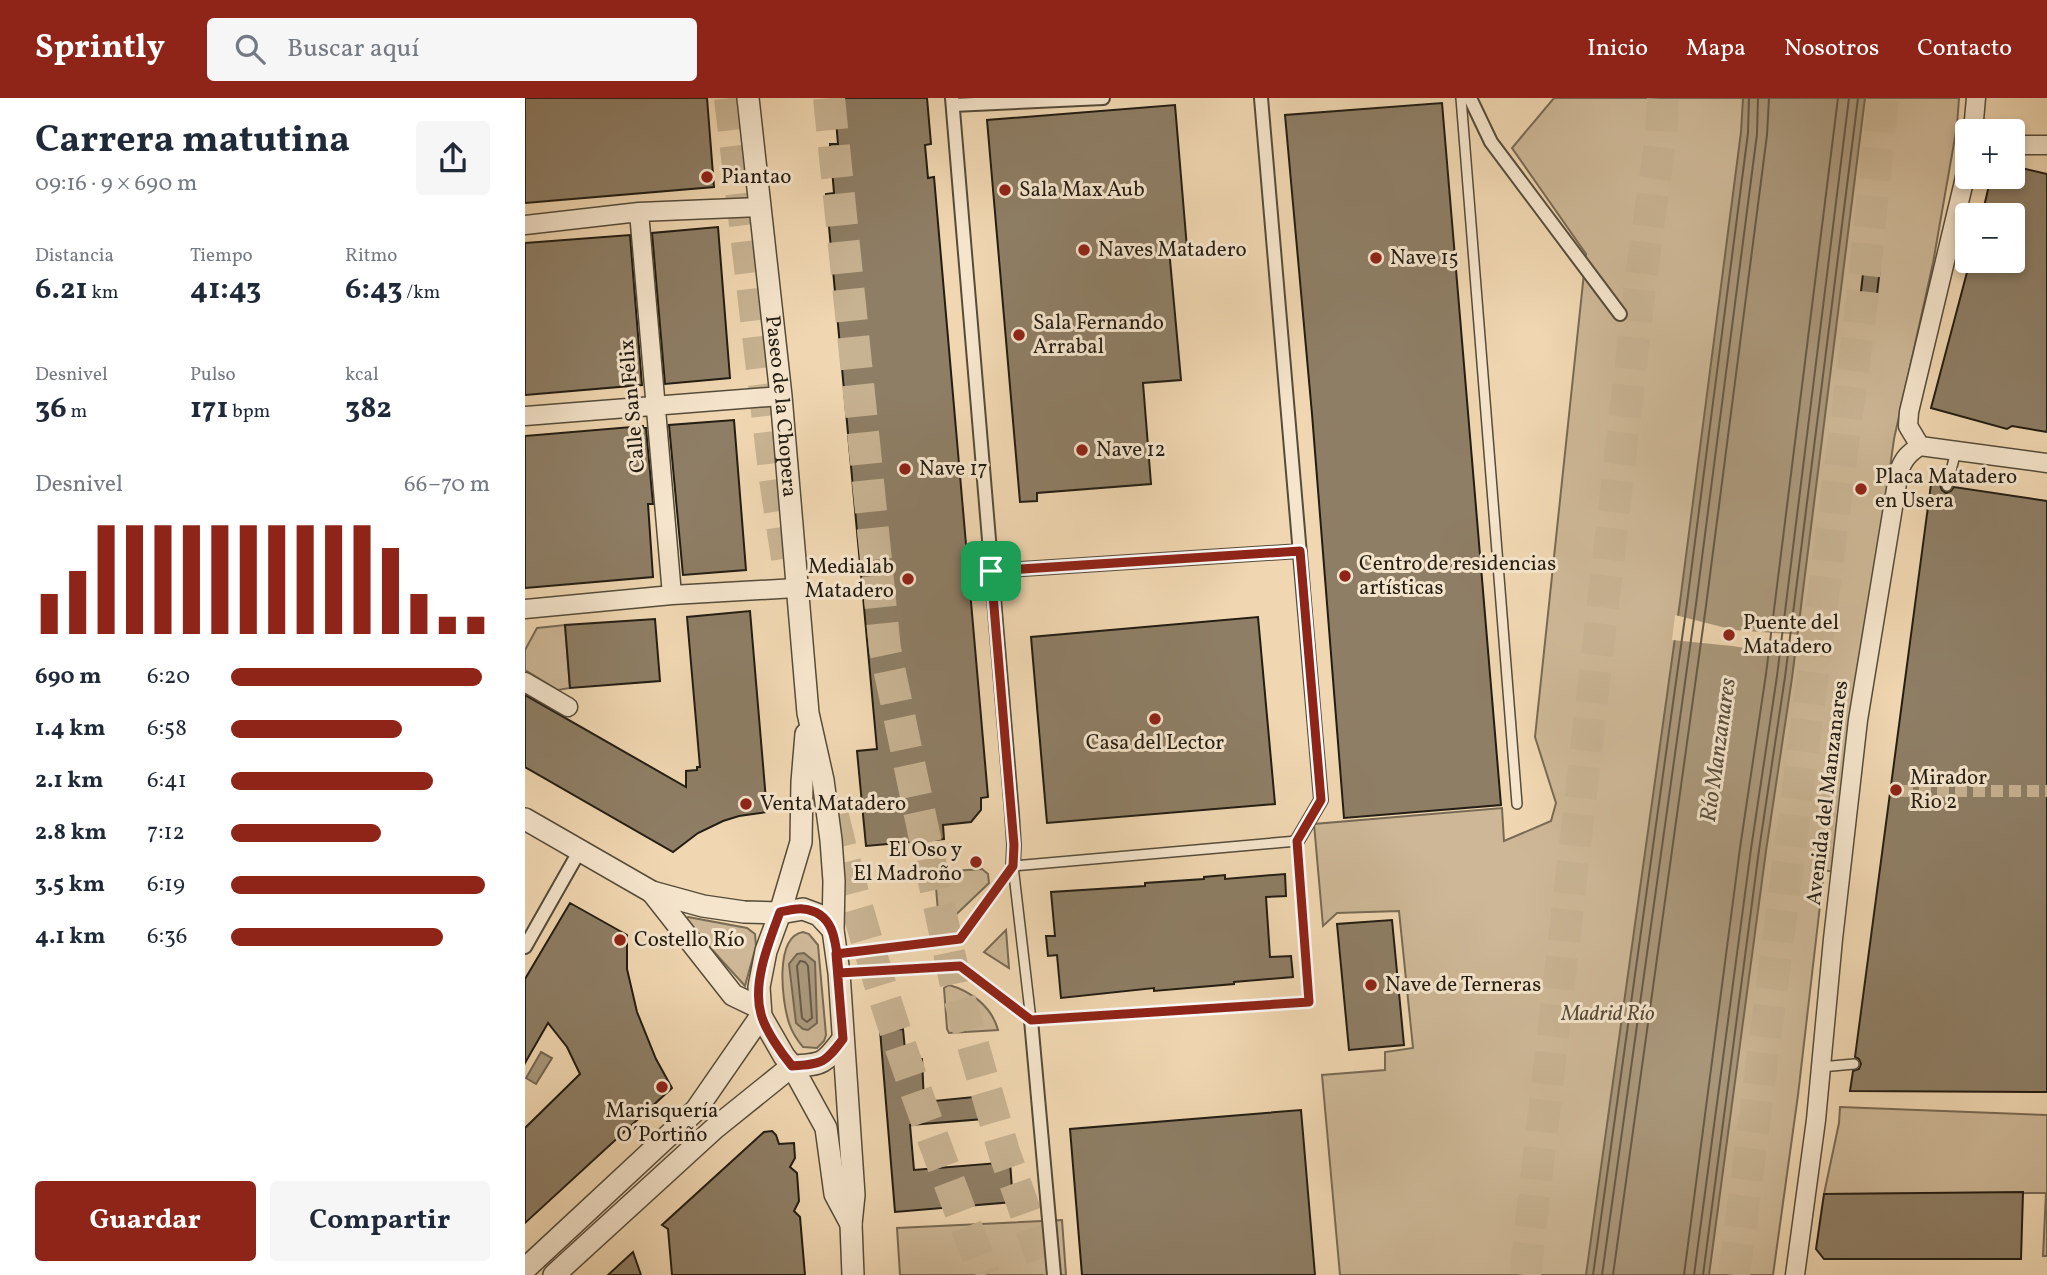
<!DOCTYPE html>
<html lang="es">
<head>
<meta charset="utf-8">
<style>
	body { margin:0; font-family:Vollkorn,serif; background:#f6f6f7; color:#1f2937; height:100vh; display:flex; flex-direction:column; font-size:26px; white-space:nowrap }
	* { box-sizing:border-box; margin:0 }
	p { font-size:23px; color:#747a83 }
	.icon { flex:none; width:38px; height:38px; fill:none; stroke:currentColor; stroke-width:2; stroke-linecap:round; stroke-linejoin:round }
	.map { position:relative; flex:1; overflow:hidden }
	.side { display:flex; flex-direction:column; background:#fff; width:525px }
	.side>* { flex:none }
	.buttons { position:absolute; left:1430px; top:21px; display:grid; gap:14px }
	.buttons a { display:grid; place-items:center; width:70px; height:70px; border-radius:7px; background:#fff; box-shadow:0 4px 10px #0003; font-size:35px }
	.pin { position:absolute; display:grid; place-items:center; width:60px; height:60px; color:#fff; margin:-30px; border-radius:14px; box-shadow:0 4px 10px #0006 }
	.round { display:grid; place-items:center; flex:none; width:74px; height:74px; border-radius:7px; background:#f6f6f7 }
	.head { display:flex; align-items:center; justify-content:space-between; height:119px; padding:0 35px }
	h1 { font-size:38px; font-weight:700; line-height:52px }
	.metrics { display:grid; grid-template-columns:repeat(3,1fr); gap:10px; height:119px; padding:7px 35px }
	.metrics div { display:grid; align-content:center }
	.metrics b { font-size:30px; font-weight:700 }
	.metrics small { font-size:19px; font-weight:400 }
	.metrics p { font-size:19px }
	.chart { height:196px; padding:14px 35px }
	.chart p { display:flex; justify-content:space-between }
	.chart svg { width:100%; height:126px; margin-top:7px; stroke:#8f2418; stroke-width:6 }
	.cta { display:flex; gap:14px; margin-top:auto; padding:14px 35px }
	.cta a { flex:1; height:80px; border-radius:7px; background:#8f2418; color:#fff; font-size:28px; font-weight:700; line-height:80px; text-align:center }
	.cta a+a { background:#f6f6f7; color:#1f2937 }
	ul { padding:0 35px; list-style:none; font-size:23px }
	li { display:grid; grid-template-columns:112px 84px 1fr; align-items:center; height:52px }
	li i { height:18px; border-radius:9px; background:#8f2418 }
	header { display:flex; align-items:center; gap:42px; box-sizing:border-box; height:98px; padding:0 35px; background:#8f2418; color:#fff }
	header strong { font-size:33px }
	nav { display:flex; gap:38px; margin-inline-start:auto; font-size:24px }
	.search { width:490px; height:63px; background:#f6f6f7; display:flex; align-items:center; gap:18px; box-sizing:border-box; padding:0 24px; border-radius:7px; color:#747a83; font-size:26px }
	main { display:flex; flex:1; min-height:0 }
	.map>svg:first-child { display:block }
	.green { fill:#cdb796; stroke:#786a54; stroke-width:2 }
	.water { fill:#aa987b; stroke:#746751; stroke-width:2 }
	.pier { fill:#f0d7b1 }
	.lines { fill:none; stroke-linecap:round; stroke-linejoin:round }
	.shore { stroke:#665a47; stroke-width:2 }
	.building { fill:#8e7e65; stroke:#231d13; stroke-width:2 }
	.pedestrian-tunnel { stroke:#c7b291; stroke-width:12; stroke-dasharray:12 6; stroke-linecap:butt }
	.motorway-tunnel { stroke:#c7b291; stroke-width:32; stroke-dasharray:32 16; stroke-linecap:butt }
	.service-casing { stroke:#564c3a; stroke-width:12 }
	.pedestrian-casing { stroke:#564c3a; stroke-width:16 }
	.minor-casing { stroke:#564c3a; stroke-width:21 }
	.tertiary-casing { stroke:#564c3a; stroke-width:24 }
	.service { stroke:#f5e5cc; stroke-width:9 }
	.pedestrian { stroke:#f5e5cc; stroke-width:12 }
	.minor { stroke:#f5e5cc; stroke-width:18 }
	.tertiary { stroke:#f5e5cc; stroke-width:21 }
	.route-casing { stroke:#fff; stroke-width:14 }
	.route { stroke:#8f2418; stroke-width:9 }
	.poi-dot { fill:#8f2418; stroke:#f5e5cc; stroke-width:2.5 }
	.labels { text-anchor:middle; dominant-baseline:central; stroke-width:6; stroke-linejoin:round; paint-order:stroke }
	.poi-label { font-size:21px; fill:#231d13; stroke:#f5e5cc; text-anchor:start }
	.street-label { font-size:21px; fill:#231d13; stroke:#f5e5cc }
	.park-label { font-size:21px; font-style:italic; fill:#564b3a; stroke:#f5e5cc }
	.water-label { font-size:23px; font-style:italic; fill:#594e3d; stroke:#f5e5cc }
</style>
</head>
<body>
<header>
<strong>Sprintly</strong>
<div class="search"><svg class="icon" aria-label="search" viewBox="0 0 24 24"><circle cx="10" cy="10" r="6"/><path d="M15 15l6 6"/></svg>Buscar aquí</div>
<nav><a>Inicio</a><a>Mapa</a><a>Nosotros</a><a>Contacto</a></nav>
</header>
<main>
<section class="side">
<div class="head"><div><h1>Carrera matutina</h1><p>09:16 · 9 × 690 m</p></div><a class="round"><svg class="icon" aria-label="share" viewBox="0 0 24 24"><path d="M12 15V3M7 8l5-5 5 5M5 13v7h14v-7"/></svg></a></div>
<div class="metrics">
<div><p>Distancia</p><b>6.21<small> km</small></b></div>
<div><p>Tiempo</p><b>41:43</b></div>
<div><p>Ritmo</p><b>6:43<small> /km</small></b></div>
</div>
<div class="metrics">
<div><p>Desnivel</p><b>36<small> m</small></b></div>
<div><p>Pulso</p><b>171<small> bpm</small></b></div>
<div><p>kcal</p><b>382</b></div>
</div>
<div class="chart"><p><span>Desnivel</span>66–70 m</p>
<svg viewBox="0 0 160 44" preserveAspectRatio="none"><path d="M5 44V30M15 44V22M25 44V6M35 44V6M45 44V6M55 44V6M65 44V6M75 44V6M85 44V6M95 44V6M105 44V6M115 44V6M125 44V14M135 44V30M145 44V38M155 44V38"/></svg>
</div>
<ul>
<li><b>690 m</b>6:20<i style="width:97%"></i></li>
<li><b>1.4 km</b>6:58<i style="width:66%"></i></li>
<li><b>2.1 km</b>6:41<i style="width:78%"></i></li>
<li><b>2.8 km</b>7:12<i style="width:58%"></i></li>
<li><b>3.5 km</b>6:19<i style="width:98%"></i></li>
<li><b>4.1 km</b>6:36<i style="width:82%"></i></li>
</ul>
<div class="cta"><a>Guardar</a><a>Compartir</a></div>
</section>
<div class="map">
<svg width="1522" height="1177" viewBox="0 0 1522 1177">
	<rect width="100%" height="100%" fill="#f0d7b1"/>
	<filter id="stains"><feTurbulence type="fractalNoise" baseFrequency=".00286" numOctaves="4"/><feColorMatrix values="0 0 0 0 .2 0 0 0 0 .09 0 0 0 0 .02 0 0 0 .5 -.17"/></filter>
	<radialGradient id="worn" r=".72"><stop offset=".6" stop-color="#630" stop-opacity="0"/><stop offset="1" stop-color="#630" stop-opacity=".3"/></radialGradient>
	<!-- green -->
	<path class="green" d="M1029,0H1434L1432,28L1408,165L1369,341L1309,773H1299L1273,997L1248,1177H815L797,977L860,972V954L888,950L874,813L812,815L798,828L789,726L977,710L979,743L1026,723L1031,705L1010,639L1061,156L987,50Z
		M40,527L45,590L33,592L0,572V552L12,530Z
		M457,771L463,776L464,785L418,829L414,826L410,777L413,774Z
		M163,819L222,830L230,836L231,848L220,888L160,822Z
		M481,832L484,870L459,854Z
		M278,834L284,836L293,847L301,937L299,943L292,950L278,949C272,942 267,934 264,925C257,904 249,839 278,834Z
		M424,887C446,893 467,909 473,932L424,935L422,931L419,890Z
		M1315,1009L1522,1017V1158H1518L1521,1095L1299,1096L1314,1025Z
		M537,1122L541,1177H375L372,1130Z"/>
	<!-- water -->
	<path class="water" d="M1218,0H1340L1267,580L1241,753L1184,1177H1061L1155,504L1216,34Z
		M279,855L290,864L292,925L283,932L278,931L271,925L264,866L272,856Z
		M16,954L27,960L11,986L1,980Z"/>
	<!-- pier -->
	<path class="pier" d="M1150,517L1209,532L1276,537L1273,558L1207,548L1147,542Z"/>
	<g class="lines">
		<!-- shore -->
		<path class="shore" d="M275,863L280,864L283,868L287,920L282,924L277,920L272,868Z
			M1068,1177L1162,505L1223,35L1224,0
			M1077,1177L1171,506L1232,36L1233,0
			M1088,1177L1181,508L1242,37L1244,0
			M1159,1177L1215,750L1241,576L1313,0
			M1169,1177L1226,751L1252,578L1324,0
			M1178,1177L1234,752L1260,579L1333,0"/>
	</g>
	<!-- building -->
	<path class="building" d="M0,0H182L189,89L0,105Z
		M309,0H402L406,46L400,47L403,80L409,79L463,699L456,700V712L446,724L418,727L419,741L341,748L332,653L352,651L301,96L309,95L305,46H313Z
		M917,5L976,707L819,720L787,316L760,17Z
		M650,7L662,150L644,151L656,282L618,285L626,386L512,395V403L495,404L462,22Z
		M1488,68L1522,76V334L1487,328L1482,331L1406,310L1445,163H1488V117H1457L1466,79H1488Z
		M193,129L205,280L140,286L127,135Z
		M105,137L117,287L0,297V145Z
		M1339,167L1355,170L1351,205L1335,202Z
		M209,322L221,472L158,477L144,327Z
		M118,328V330H121L128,406H123L128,479L0,490V338Z
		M1406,386L1415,387L1417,392L1421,395L1426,393L1429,389L1522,403V994L1325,993L1328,973L1334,971L1336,966L1334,961L1330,959Z
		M225,513L242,714L214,718L198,723L173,735L148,754L0,669V597L161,689V673L172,672V669H175L162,519Z
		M733,519L750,706L522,725L506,539Z
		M130,521L135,583L45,590L40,527Z
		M760,776L761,798L741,799L745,859L766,858L768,879L709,884V886L629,893V890L536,900L532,857L523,858L521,838H530L526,794L620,788V785L679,781V779L700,777V781Z
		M45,805L102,837V871L112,914L131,961L147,990L0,1125V1030L55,976L42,949L23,925L0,965V881Z
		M867,822L879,947L824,952L812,826Z
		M378,931L381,962L397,961L399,1004L469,997L471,1020L385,1027L389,1072L485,1064L488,1104L370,1114L355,932Z
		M776,1012L790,1177H557L545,1031Z
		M247,1033L251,1037L254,1046L269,1045L270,1060L265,1069L272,1075L274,1103L269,1113L275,1119L280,1177H147L143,1131L137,1127L239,1034Z
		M1498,1094L1496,1161H1299L1291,1151L1299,1096Z
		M108,1154L116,1177H83Z"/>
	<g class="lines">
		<!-- pedestrian-tunnel -->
		<path class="pedestrian-tunnel" d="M1376,693H1522"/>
		<!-- motorway-tunnel -->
		<path class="motorway-tunnel" d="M205,0L250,381L263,467
			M304,0L360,551L432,892L479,1054L523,1177
			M308,718C346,875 401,1027 460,1177
			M1000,1177L1116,180L1136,38L1138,0
			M1209,1177L1336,210L1358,0"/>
		<defs>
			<path id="service" d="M936,0L992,706
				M1422,388L1431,353
				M488,768L772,743L784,904L506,922
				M313,856L435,841L488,768L506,922L435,868L314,875
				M1296,969L1329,966"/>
			<path id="pedestrian" d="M427,0L487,716L489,747L488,768
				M736,0L796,702L772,743
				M945,0L966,44L1095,216
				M428,7L578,0
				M466,473L775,453
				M0,849L55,752
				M506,922L529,1177"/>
			<path id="minor" d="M1448,33L1451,0
				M1488,47H1522
				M114,114L147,497
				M0,127L114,114L235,109
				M0,318L256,298
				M1395,348L1383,328L1384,314L1442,71
				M1395,348L1522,365
				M0,511L147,497L271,490
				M0,584L43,609
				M1270,1177L1291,1022L1308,841L1333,622L1374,373C1379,360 1384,355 1395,348"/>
			<g id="tertiary">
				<path id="s1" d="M223,0L256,298L283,615L298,682L306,742L309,783L308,832L314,875L329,1097L326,1126L328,1177"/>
				<path d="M281,636L277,684L276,744L255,815L241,853L234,889L236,918L259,958L267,968L301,1030L310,1096L326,1126"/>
				<path d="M0,721L127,794L178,808L219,814L255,815L278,811L294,817L308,832"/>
				<path d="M127,794L208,897L235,910"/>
				<path d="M267,968C298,967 300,965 318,941"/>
				<path d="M0,1171L171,1012L236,918"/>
				<path d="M29,1177L190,1030L267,968"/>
			</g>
		</defs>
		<!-- service casing -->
		<use href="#service" class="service-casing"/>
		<!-- pedestrian casing -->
		<use href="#pedestrian" class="pedestrian-casing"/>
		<!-- minor casing -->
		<use href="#minor" class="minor-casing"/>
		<!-- tertiary casing -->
		<use href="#tertiary" class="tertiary-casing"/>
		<!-- service -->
		<use href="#service" class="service"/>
		<!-- pedestrian -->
		<use href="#pedestrian" class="pedestrian"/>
		<!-- minor -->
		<use href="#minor" class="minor"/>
		<!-- tertiary -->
		<use href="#tertiary" class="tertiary"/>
	</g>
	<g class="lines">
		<defs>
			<path id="route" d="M466,473L489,747L488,768L435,841L311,856L318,941C300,965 298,966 267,968C257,956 240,932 236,916C227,885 244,844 255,814C262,813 271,810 278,811C312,814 311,850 314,875L435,868L506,922L784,904L772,743L796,702L775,453L466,473"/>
		</defs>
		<!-- route casing -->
		<use href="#route" class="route-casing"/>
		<!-- route -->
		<use href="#route" class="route"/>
	</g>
	<!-- markers -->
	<g class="poi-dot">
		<circle cx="182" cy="79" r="7"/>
		<circle cx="480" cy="92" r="7"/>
		<circle cx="559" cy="152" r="7"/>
		<circle cx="851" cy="160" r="7"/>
		<circle cx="494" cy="237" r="7"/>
		<circle cx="557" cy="352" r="7"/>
		<circle cx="380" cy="371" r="7"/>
		<circle cx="1336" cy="391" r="7"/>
		<circle cx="820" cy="478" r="7"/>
		<circle cx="383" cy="481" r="7"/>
		<circle cx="1204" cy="537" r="7"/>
		<circle cx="630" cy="621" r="7"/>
		<circle cx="1371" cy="692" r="7"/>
		<circle cx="221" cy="706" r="7"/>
		<circle cx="451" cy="764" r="7"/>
		<circle cx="95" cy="842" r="7"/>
		<circle cx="846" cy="887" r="7"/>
		<circle cx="137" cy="989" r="7"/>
	</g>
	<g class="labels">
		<!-- poi labels -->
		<g class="poi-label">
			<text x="196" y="79">Piantao</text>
			<text x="494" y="92">Sala Max Aub</text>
			<text x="573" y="152">Naves Matadero</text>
			<text x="865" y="160">Nave 15</text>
			<text x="508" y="225">Sala Fernando<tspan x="508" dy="24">Arrabal</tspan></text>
			<text x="571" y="352">Nave 12</text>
			<text x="394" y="371">Nave 17</text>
			<text x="1350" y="379">Placa Matadero<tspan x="1350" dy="24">en Usera</tspan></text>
			<text x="834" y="466">Centro de residencias<tspan x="834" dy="24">artísticas</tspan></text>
			<text x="369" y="469" text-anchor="end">Medialab<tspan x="369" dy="24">Matadero</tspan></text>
			<text x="1218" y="525">Puente del<tspan x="1218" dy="24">Matadero</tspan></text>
			<text x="630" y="645" text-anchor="middle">Casa del Lector</text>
			<text x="1385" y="680">Mirador<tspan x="1385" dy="24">Rio 2</tspan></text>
			<text x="235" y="706">Venta Matadero</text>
			<text x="437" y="752" text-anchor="end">El Oso y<tspan x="437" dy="24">El Madroño</tspan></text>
			<text x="109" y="842">Costello Río</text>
			<text x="860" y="887">Nave de Terneras</text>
			<text x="137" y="1013" text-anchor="middle">Marisquería<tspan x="137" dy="24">O´Portiño</tspan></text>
		</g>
		<!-- street labels -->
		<g class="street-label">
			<text stroke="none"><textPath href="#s1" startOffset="310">Paseo de la Chopera</textPath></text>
			<text transform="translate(108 308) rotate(-95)">Calle San Félix</text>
			<text transform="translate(1303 695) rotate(-83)">Avenida del Manzanares</text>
		</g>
		<!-- park labels -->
		<g class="park-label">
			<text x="1083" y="916">Madrid Río</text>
		</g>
		<!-- water labels -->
		<g class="water-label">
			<text transform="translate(1194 652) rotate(-82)">Río Manzanares</text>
		</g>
	</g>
	<rect width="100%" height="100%" filter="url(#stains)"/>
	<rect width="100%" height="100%" fill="url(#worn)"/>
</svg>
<div class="buttons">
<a>+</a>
<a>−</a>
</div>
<div class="pin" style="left:466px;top:473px;background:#1e9e55"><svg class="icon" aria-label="arrive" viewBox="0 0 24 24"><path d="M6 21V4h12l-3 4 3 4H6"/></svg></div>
</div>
</main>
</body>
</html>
